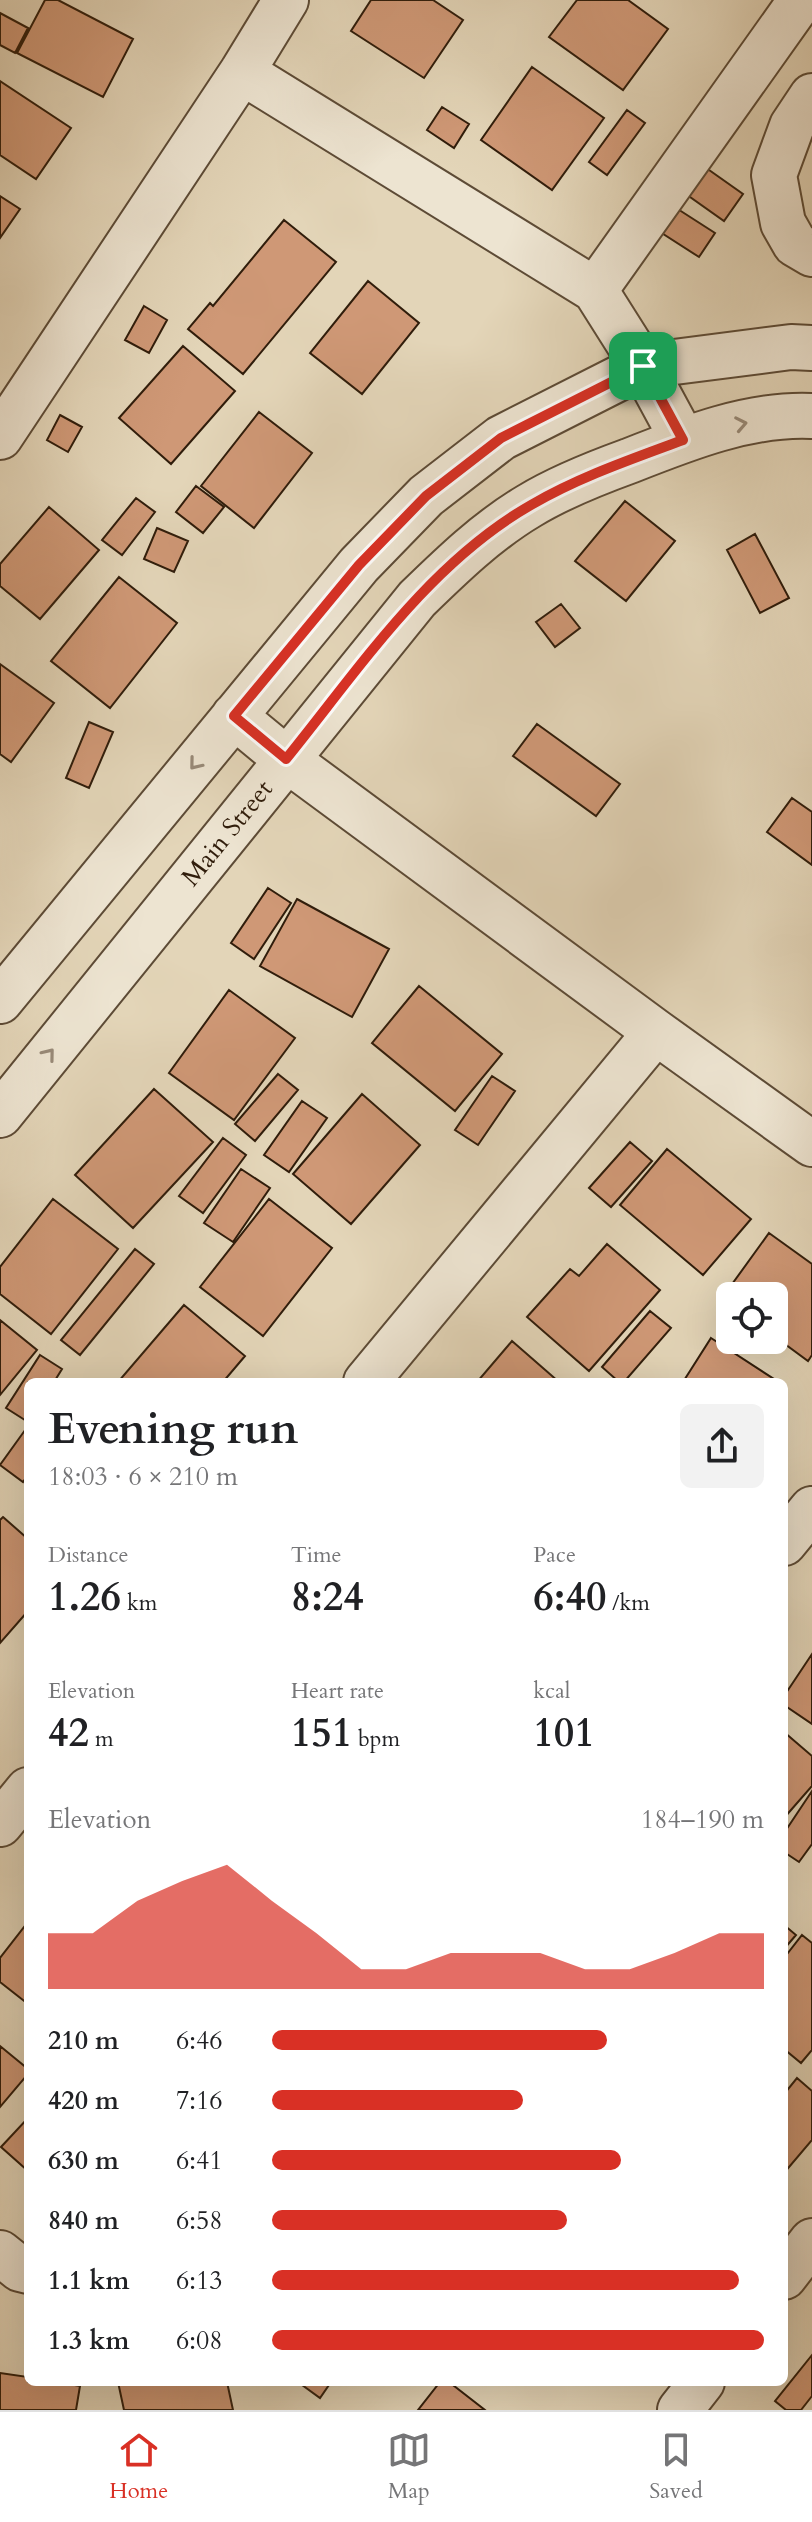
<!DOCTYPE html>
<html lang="en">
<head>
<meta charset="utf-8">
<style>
	body { margin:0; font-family:Cardo,serif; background:#f2f2f2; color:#202124; height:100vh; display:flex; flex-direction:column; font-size:30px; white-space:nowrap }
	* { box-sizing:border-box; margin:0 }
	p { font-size:26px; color:#757577 }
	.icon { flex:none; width:44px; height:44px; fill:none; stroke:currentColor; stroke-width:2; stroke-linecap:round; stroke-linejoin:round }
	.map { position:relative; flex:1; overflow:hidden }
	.sheet { position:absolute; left:24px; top:1378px; width:764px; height:1008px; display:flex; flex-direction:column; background:#fff; border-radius:12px; box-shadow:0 8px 32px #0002 }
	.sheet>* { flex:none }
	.buttons { position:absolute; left:716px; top:1282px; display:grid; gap:16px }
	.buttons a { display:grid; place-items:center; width:72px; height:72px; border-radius:12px; background:#fff; box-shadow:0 8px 32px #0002; font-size:40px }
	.pin { position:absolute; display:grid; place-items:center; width:68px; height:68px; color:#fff; margin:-34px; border-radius:16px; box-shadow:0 4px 12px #0006 }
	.round { display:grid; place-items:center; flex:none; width:84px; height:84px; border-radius:12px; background:#f2f2f2 }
	.headline { display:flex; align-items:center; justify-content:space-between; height:136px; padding:0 24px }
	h1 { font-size:44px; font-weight:600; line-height:60px }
	.metrics { display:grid; grid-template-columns:repeat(3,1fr); gap:12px; height:136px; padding:8px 24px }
	.metrics div { display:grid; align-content:center }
	.metrics b { font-size:40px; font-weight:600 }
	.metrics small { font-size:22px; font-weight:400 }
	.metrics p { font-size:22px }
	.chart { height:224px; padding:16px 24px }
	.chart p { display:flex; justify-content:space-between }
	.chart svg { width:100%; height:144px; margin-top:8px; fill:#d93025; opacity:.7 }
	ul { padding:0 24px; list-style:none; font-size:26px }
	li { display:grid; grid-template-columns:128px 96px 1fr; align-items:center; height:60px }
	li i { height:20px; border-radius:10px; background:#d93025 }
	.menu { display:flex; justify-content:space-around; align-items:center; height:112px; border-top:2px solid #e0e0e0; background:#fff; font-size:22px; color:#757577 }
	.menu a { display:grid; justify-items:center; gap:4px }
	.menu .current { color:#d93025 }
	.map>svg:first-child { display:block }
	.building { fill:#cf9876; stroke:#301d0b; stroke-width:2 }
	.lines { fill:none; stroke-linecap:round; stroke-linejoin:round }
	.minor-casing { stroke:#5d4b36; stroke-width:48 }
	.minor { stroke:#ede4d1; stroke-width:44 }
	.oneway { stroke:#988a78 }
	.route-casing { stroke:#fff; stroke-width:16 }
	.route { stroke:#d93025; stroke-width:10 }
	.labels { text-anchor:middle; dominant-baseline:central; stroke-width:6; stroke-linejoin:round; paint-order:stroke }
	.street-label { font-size:26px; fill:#301d0b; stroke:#ede4d1 }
</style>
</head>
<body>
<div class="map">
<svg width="812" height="2410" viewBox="0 0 812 2410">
	<rect width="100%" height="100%" fill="#e3d5b8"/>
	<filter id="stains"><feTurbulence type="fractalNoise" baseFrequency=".0025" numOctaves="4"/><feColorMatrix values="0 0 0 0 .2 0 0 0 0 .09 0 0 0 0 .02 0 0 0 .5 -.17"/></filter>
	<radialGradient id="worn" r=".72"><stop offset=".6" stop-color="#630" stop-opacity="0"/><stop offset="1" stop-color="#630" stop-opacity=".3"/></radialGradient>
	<!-- building -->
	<path class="building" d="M45,0H58L133,39L103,97L17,53Z
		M371,0H433L463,20L424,78L351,31Z
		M577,0H628L668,29L623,90L549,37Z
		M0,13L28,28L15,53L0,45Z
		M532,67L604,118L552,190L481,140Z
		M0,81L71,128L36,179L0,155Z
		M442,107L469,124L454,148L427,130Z
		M627,110L645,123L607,175L589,162Z
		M702,165L743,194L724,221L683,192Z
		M0,196L20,209L0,238Z
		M673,206L715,233L699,257L657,230Z
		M284,220L336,262L243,374L188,329L210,303L213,306Z
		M368,281L419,323L362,394L310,353Z
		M144,306L167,320L149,353L125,340Z
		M183,346L235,391L171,464L119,418Z
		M259,412L312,453L254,528L201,486Z
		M60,415L82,427L68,452L47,440Z
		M196,486L224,507L203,533L176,512Z
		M136,498L155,512L122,555L102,540Z
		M625,501L675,541L626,601L575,561Z
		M49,507L99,550L40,619L0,586V564Z
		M157,528L188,541L174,572L144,559Z
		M755,534L789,598L760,613L727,550Z
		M119,577L177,623L110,708L51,661Z
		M561,604L580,628L555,647L536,622Z
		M0,664L54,703L11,762L0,754Z
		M89,722L113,732L89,788L66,778Z
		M537,724L620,784L596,816L513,756Z
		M792,798L812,812V865L767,832Z
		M268,888L291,903L254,959L231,943Z
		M297,899L389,949L352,1017L260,966Z
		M419,986L502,1054L455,1111L372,1043Z
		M229,990L295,1038L234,1120L169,1073Z
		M278,1074L298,1090L255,1141L235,1124Z
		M492,1076L515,1091L478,1145L455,1130Z
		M154,1089L213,1142L133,1228L75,1175Z
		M362,1094L420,1145L351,1224L293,1174Z
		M302,1101L327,1118L289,1172L264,1155Z
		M223,1138L246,1155L203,1213L179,1196Z
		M630,1142L652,1161L611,1207L589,1188Z
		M667,1149L751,1219L703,1275L620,1205Z
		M241,1169L270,1188L233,1242L204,1223Z
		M53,1199L118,1249L51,1334L0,1294V1267Z
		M269,1199L332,1248L263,1336L200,1287Z
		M769,1233L812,1264V1355L808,1361L774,1336V1296H730V1304L722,1298Z
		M607,1244L660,1290L589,1371L527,1317L570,1269L579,1276Z
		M135,1249L154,1264L80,1355L61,1340Z
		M184,1305L245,1356L223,1382H118Z
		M650,1311L671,1328L624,1382H619L602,1367Z
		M0,1320L37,1350L0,1395Z
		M711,1338L777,1381L776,1382H683Z
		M512,1341L559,1382H477Z
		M40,1355L62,1369L54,1382H28V1422L6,1408Z
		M28,1426V1475L23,1482L0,1465Z
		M3,1517L28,1539V1611L0,1643V1520Z
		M812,1654V1724L784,1705V1696Z
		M784,1732L812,1756V1786L784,1818Z
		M812,1791V1844L799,1862L784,1852V1833Z
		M28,1922V2004L0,1982V1958Z
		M784,1925L796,1935L784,1949Z
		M802,1935L812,1943V2050L801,2063L784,2049V1958Z
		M0,2046L28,2069V2074L0,2107Z
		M797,2078L812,2091V2140L784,2173V2094Z
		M28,2118V2171L1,2147Z
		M812,2355V2396L801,2410H786L775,2401Z
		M0,2373L28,2377V2382H58L80,2386L76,2410H0Z
		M118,2382H227L233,2410H124Z
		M298,2382H331L320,2398Z
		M440,2382H449L485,2410H418Z"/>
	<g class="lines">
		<defs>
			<path id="minor" d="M242,72L595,290L643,366L683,440
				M812,96L792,126L774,175L783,223L795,244L812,254
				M595,290L801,0
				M0,437L242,72L286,0
				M234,716L286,759L656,1032L812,1144
				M0,1001L359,565L426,496L501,438L643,366L791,347L812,348
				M0,1115L417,599C452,565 487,531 529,506C560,487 596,473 629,461C687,438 750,413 812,416
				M366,1382L656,1032
				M784,1543L812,1509
				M0,1824L28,1790
				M0,2253L20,2269L28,2271
				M784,2277L812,2241
				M680,2410L702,2382"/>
		</defs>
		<!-- minor casing -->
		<use href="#minor" class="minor-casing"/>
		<!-- minor -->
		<use href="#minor" class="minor"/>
	</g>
	<!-- one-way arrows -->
	<defs><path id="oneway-chevron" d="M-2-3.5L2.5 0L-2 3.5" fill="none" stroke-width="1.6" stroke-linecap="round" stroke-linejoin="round" transform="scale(2)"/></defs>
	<g class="oneway">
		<use href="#oneway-chevron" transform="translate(741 424) rotate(-11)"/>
		<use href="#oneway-chevron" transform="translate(195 764) rotate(129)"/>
		<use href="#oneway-chevron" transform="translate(49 1054) rotate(-51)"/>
	</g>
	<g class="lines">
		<defs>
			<path id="route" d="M643,366L683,440C632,459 579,477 531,505C428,564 359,669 286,759L234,716L359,565L426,496L501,438Z"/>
		</defs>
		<!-- route casing -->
		<use href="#route" class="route-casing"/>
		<!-- route -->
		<use href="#route" class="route"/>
	</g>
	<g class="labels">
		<!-- street labels -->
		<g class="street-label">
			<text transform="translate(227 833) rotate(-51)">Main Street</text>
		</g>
	</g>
	<rect width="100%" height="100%" filter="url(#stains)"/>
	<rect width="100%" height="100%" fill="url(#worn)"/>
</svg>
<div class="buttons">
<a><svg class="icon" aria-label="locate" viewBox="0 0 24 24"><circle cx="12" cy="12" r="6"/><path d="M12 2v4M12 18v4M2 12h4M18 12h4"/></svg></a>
</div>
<div class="pin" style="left:643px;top:366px;background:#1e9e55"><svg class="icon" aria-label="arrive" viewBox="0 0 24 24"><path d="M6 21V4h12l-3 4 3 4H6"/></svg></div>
<section class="sheet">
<div class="headline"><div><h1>Evening run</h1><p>18:03 · 6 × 210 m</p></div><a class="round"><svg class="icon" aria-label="share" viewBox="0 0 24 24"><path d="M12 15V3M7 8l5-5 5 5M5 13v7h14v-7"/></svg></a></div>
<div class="metrics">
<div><p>Distance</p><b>1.26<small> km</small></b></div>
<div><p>Time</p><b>8:24</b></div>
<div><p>Pace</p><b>6:40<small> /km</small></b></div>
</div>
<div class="metrics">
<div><p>Elevation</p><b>42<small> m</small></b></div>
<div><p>Heart rate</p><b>151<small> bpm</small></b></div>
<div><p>kcal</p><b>101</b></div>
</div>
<div class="chart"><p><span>Elevation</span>184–190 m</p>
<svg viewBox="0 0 160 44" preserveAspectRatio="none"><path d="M0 44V27L10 27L20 17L30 11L40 6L50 17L60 27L70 38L80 38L90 33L100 33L110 33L120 38L130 38L140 33L150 27L160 27V44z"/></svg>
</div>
<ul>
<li><b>210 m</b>6:46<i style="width:68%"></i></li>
<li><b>420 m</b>7:16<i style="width:51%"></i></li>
<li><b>630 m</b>6:41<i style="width:71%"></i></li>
<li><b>840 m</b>6:58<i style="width:60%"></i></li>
<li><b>1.1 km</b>6:13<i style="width:95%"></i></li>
<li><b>1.3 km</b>6:08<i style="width:100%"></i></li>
</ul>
</section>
</div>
<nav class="menu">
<a class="current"><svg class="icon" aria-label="home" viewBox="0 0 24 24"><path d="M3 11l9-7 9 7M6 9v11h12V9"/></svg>Home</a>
<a><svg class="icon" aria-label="map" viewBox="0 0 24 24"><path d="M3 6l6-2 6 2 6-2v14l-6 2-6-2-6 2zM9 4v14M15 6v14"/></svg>Map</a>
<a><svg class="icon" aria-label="saved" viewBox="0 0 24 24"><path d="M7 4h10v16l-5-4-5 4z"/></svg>Saved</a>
</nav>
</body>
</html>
